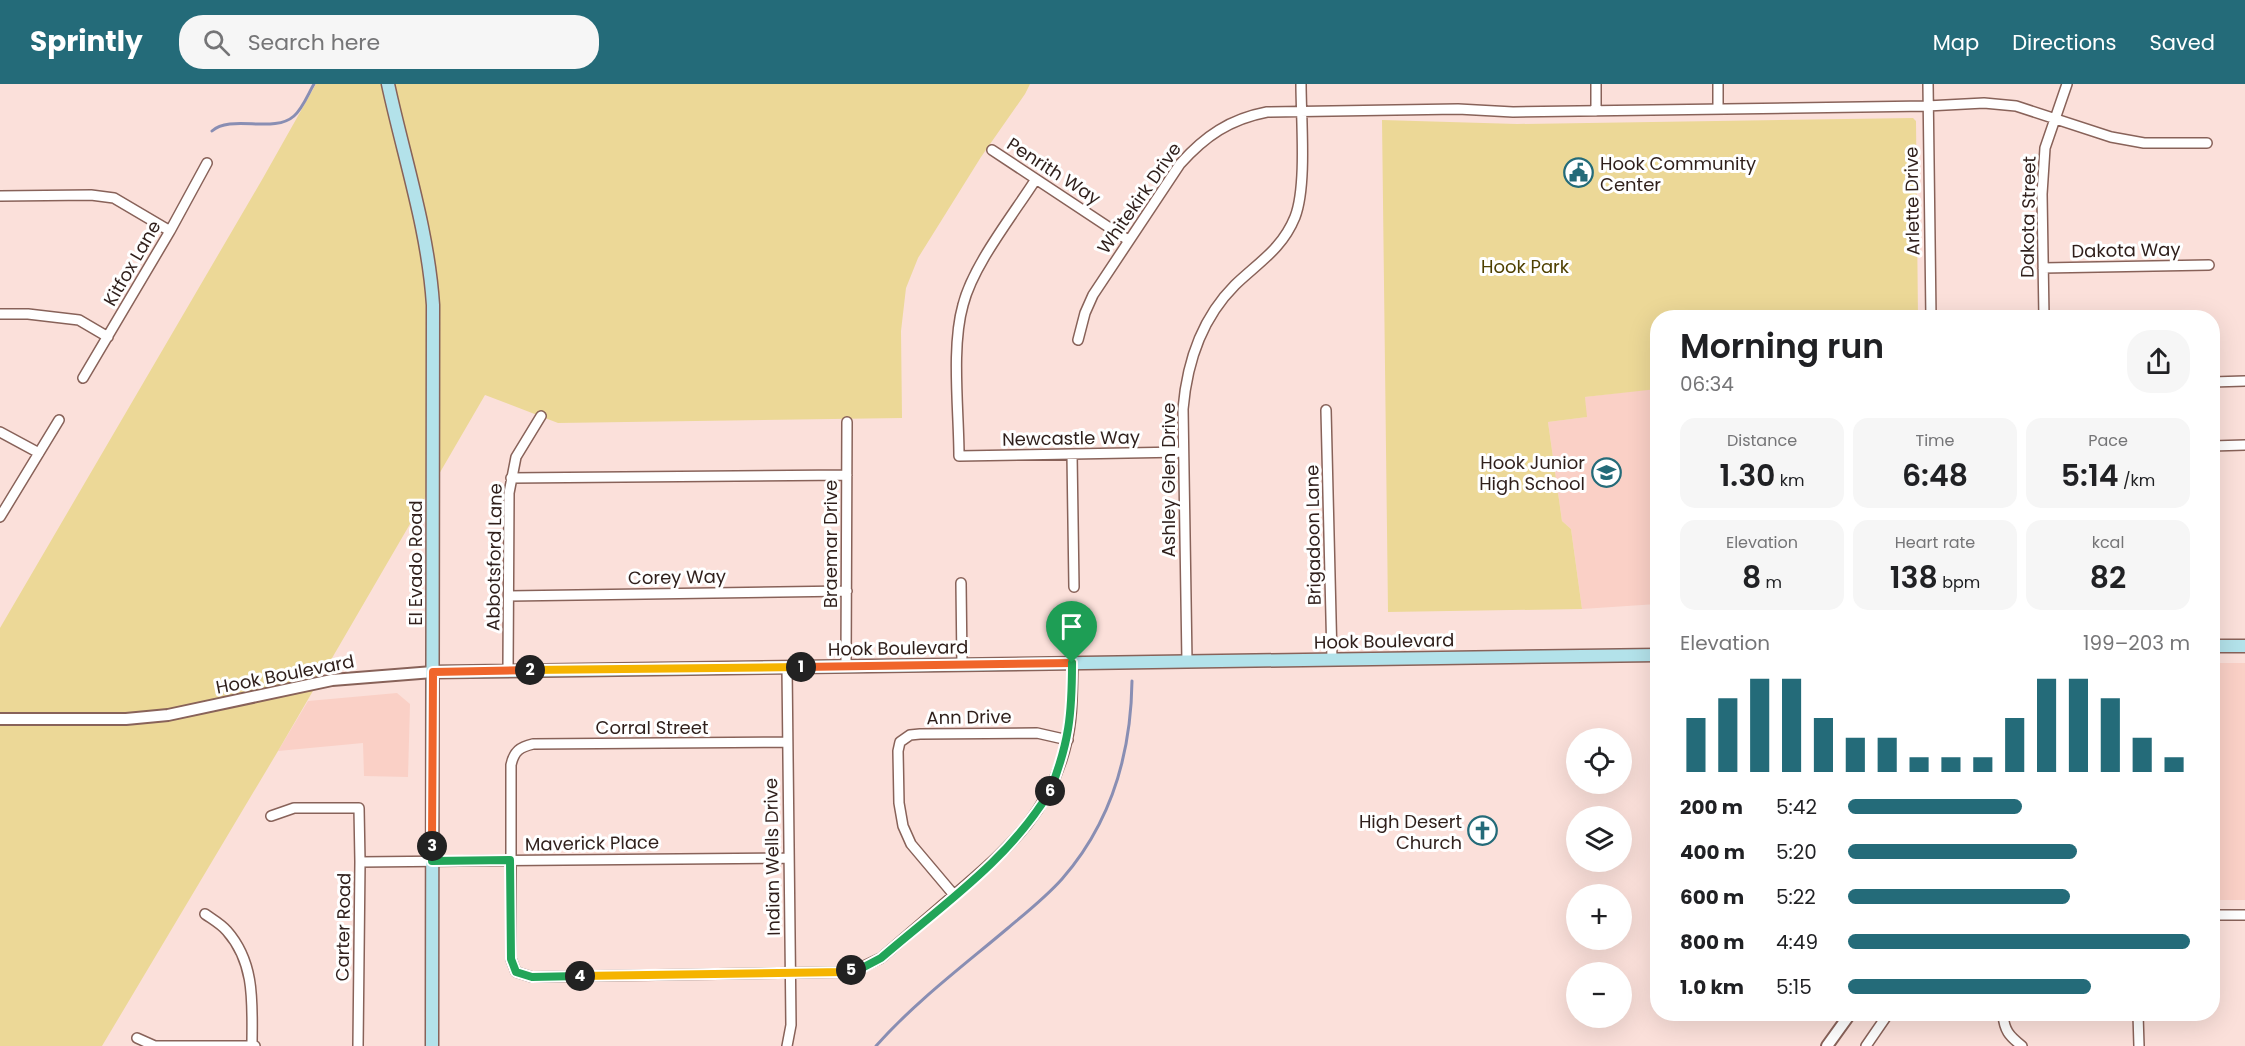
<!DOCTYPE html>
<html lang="en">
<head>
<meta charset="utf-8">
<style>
	body { margin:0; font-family:Poppins,sans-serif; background:#f6f6f6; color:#202124; height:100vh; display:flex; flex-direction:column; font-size:22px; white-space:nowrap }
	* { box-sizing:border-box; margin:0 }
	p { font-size:20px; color:#757577 }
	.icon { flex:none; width:33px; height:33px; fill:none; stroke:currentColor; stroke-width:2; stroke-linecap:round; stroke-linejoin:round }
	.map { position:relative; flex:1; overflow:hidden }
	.details { position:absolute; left:1650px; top:226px; width:570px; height:711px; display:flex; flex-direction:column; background:#fff; border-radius:24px; box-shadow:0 6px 24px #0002 }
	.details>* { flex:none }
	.tools { position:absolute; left:1566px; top:644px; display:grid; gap:12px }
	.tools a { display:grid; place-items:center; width:66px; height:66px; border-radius:50%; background:#fff; box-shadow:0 6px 24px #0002; font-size:30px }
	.pin { position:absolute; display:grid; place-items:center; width:51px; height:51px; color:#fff; margin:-62px -26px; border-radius:50% 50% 50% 0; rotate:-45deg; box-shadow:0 0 6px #0007 }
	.pin .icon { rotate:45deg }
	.km { position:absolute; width:30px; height:30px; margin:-15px; border-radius:50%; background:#222; color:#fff; font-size:16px; line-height:30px; text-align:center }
	.round { display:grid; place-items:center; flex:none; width:63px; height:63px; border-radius:24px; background:#f6f6f6 }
	.head { display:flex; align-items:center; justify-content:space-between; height:102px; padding:0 30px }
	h1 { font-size:33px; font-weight:600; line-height:45px }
	.figures { display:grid; grid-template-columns:repeat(3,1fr); gap:9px; height:102px; padding:6px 30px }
	.figures div { display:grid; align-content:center; border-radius:15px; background:#f6f6f6; text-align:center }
	.figures b { font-size:30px; font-weight:600 }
	.figures small { font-size:16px; font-weight:400 }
	.figures p { font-size:16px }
	.chart { height:168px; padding:12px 30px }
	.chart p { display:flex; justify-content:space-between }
	.chart svg { width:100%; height:108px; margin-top:6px; stroke:#246b79; stroke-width:6 }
	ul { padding:0 30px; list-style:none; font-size:20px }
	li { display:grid; grid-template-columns:96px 72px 1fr; align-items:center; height:45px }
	li i { height:15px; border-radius:8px; background:#246b79 }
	header { display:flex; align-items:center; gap:36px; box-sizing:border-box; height:84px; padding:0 30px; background:#246b79; color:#fff }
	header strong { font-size:28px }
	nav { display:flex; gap:33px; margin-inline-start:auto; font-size:21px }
	.search { width:420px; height:54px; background:#f6f6f6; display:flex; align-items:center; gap:15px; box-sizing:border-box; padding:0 21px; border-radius:24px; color:#757577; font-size:22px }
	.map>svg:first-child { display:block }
	.built { fill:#fad0c6 }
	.green { fill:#ecd897 }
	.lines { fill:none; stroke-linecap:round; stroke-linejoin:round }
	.stream { stroke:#898eb3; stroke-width:3 }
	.minor-casing { stroke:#886259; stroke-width:12 }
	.tertiary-casing { stroke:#886259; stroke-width:14 }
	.secondary-casing { stroke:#886259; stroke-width:15 }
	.minor { stroke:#fff; stroke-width:9 }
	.tertiary { stroke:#fff; stroke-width:10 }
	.secondary { stroke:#b3e2ea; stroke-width:12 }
	.split-1-casing { stroke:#fff; stroke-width:12 }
	.split-2-casing { stroke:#fff; stroke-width:12 }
	.split-3-casing { stroke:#fff; stroke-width:12 }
	.split-4-casing { stroke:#fff; stroke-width:12 }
	.split-5-casing { stroke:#fff; stroke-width:12 }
	.split-6-casing { stroke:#fff; stroke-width:12 }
	.split-7-casing { stroke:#fff; stroke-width:12 }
	.split-1 { stroke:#f0652b; stroke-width:8 }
	.split-2 { stroke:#f5b400; stroke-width:8 }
	.split-3 { stroke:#f0652b; stroke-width:8 }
	.split-4 { stroke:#22a559; stroke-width:8 }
	.split-5 { stroke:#f5b400; stroke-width:8 }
	.split-6 { stroke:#22a559; stroke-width:8 }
	.split-7 { stroke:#22a559; stroke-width:8 }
	.labels { text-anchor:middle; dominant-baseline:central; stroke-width:6; stroke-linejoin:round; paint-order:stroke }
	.poi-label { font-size:18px; fill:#2f1f1b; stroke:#fff; text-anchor:end }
	.street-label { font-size:18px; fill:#2f1f1b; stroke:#fff }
	.park-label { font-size:18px; fill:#4f4000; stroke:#fff }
</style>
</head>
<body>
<header>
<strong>Sprintly</strong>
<div class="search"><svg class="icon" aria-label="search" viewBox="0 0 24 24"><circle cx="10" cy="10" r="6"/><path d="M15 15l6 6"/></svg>Search here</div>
<nav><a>Map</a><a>Directions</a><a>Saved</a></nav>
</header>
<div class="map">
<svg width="2245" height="962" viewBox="0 0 2245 962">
	<rect width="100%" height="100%" fill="#fbe0da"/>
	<!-- built -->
	<path class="built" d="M1649,305H1657V520L1582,525L1571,445L1562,437L1548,338L1586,333L1585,313Z
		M2213,579H2245V816H2213Z
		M397,609L410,620L408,693L364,692L363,659L278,667L308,617Z"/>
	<!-- green -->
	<path class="green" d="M316,0H1030L1025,10L981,73L918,174L906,204L901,247L902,334L558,339L485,311L278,667L102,962H0V544L263,94Z
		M1913,34L1916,37L1918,234H1658L1657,305L1585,313L1587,333L1548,338L1562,437L1571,445L1582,525L1388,528L1382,36L1517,40Z"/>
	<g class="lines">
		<!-- stream -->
		<path class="stream" d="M212,47C231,30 274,50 294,32C303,24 308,10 314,0
			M876,962C915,918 963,882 1008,844C1027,828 1046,813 1062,795C1111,739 1131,670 1132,597"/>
		<defs>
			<path id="minor" d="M1596,0V27
				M1718,0V24
				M1928,0L1931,234
				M992,66L1128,156
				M1036,95C1013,131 973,181 963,221C951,263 959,328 959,372L1183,368
				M0,112L91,111L114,114L170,147
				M2043,184L2209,181
				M0,230H28L79,236L108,253
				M2044,234L2042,110L2045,64L2067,0
				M1078,256L1085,229L1093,211L1180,80C1205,52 1230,35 1267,28L1458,25L1513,28L1927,22L1984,19L2016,22L2111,53L2144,59H2207
				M83,294L170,147L207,79
				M2212,298L2245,297
				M1326,326L1332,575
				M0,348L39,369
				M2212,362L2245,361
				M1072,370L1074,503
				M511,394L847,391
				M0,433L59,336
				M961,499L962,581
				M509,512L847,507
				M1187,578L1183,325C1187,278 1201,235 1235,201C1259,178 1282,165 1295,133C1307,102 1301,35 1301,0
				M846,582L847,338
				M787,583L791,941L787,962
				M508,586L509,409L516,373L541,332
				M787,658L533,660C520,663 514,667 511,681V875L516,888L532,893L844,888L862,883L881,874C908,851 934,828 961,805C1012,761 1051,726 1067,657C1073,632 1072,605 1073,579
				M271,732L294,724H359L360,778L358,962
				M360,778L789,774
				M954,811L911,760L903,742L899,719L898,667L900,658L910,651L920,650L1037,649L1068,656
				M205,830C212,835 221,840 227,847C256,880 252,921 252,962
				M2212,831H2245
				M2003,930C2004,946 2009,952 2022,962
				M2138,930L2139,962
				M137,954L155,962H255
				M1866,962L1888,930"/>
			<path id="tertiary" d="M0,635H126L168,631L332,596L433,588
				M1827,962L1850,930"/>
			<path id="secondary" d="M388,0C404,74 428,145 433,221L432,962
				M2212,562H2245
				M433,588L1658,571"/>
		</defs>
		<!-- minor casing -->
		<use href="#minor" class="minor-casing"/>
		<!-- tertiary casing -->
		<use href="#tertiary" class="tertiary-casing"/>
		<!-- secondary casing -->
		<use href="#secondary" class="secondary-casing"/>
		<!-- minor -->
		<use href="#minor" class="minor"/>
		<!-- tertiary -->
		<use href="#tertiary" class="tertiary"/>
		<!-- secondary -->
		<use href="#secondary" class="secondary"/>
	</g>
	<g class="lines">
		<defs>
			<path id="split-1" d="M801,583L1072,579"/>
			<path id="split-2" d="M530,586L801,583"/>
			<path id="split-3" d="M432,762L433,588L530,586"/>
			<path id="split-4" d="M432,762V777L510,776L511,875L516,888L532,893L580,892"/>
			<path id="split-5" d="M580,892L844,888L851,886"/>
			<path id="split-6" d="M851,886L862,884L881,874C941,822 1009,776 1050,707"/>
			<path id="split-7" d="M1050,707C1069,659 1072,631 1072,579"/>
		</defs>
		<!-- split-1 casing -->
		<use href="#split-1" class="split-1-casing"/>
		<!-- split-2 casing -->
		<use href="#split-2" class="split-2-casing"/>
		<!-- split-3 casing -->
		<use href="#split-3" class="split-3-casing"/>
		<!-- split-4 casing -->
		<use href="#split-4" class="split-4-casing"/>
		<!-- split-5 casing -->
		<use href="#split-5" class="split-5-casing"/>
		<!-- split-6 casing -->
		<use href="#split-6" class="split-6-casing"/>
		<!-- split-7 casing -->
		<use href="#split-7" class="split-7-casing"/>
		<!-- split-1 -->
		<use href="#split-1" class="split-1"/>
		<!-- split-2 -->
		<use href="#split-2" class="split-2"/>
		<!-- split-3 -->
		<use href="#split-3" class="split-3"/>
		<!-- split-4 -->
		<use href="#split-4" class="split-4"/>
		<!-- split-5 -->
		<use href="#split-5" class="split-5"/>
		<!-- split-6 -->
		<use href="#split-6" class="split-6"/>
		<!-- split-7 -->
		<use href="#split-7" class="split-7"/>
	</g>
	<!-- icons -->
	<defs>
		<symbol id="civic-ring" viewBox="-11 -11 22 22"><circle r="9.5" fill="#fff" stroke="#246b79" stroke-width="1.5"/><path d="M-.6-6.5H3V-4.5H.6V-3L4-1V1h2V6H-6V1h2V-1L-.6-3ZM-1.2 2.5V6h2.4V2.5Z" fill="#246b79"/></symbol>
		<symbol id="school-ring" viewBox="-11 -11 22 22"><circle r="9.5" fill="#fff" stroke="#246b79" stroke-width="1.5"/><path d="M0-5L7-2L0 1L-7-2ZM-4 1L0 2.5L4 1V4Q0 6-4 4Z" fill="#246b79"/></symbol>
		<symbol id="church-ring" viewBox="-11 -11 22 22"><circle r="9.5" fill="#fff" stroke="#246b79" stroke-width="1.5"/><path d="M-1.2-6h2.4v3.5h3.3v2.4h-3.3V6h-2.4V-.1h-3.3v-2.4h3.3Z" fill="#246b79"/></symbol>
	</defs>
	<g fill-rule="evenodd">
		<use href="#civic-ring" x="1562" y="72" width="33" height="33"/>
		<use href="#school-ring" x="1590" y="372" width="33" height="33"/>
		<use href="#church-ring" x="1466" y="730" width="33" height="33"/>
	</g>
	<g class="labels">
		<!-- poi labels -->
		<g class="poi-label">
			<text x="1600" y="79" text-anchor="start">Hook Community<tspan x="1600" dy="21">Center</tspan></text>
			<text x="1585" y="378">Hook Junior<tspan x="1585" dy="21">High School</tspan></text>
			<text x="1462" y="737">High Desert<tspan x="1462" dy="21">Church</tspan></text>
		</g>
		<!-- street labels -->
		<g class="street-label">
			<text transform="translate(1054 87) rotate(33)">Penrith Way</text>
			<text transform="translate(1139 114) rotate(-55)">Whitekirk Drive</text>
			<text transform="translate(1912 117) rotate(-91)">Arlette Drive</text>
			<text transform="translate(2028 133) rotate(-89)">Dakota Street</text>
			<text transform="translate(2126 166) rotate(-1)">Dakota Way</text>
			<text transform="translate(132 179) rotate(-60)">Kitfox Lane</text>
			<text transform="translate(1071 354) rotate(-1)">Newcastle Way</text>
			<text transform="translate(1168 396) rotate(-90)">Ashley Glen Drive</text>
			<text transform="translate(1313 451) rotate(-91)">Brigadoon Lane</text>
			<text transform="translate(830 460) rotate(-90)">Braemar Drive</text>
			<text transform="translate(494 473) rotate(-89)">Abbotsford Lane</text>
			<text transform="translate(415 479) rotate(-90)">El Evado Road</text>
			<text transform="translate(677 493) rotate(-1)">Corey Way</text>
			<text transform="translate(1384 557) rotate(-1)">Hook Boulevard</text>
			<text transform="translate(898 564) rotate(-1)">Hook Boulevard</text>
			<text transform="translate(285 590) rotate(-11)">Hook Boulevard</text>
			<text transform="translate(969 633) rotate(-1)">Ann Drive</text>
			<text x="652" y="643">Corral Street</text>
			<text transform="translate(592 759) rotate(-1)">Maverick Place</text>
			<text transform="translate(772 773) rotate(-91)">Indian Wells Drive</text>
			<text transform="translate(343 843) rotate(-89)">Carter Road</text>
		</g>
		<!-- park labels -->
		<g class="park-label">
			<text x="1525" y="182">Hook Park</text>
		</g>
	</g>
</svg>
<div class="tools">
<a><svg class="icon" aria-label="locate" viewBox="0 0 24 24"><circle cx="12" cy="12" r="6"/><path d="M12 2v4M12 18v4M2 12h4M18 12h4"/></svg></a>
<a><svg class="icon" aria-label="layers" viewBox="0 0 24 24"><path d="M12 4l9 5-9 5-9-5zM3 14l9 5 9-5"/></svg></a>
<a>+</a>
<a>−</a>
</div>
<div class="pin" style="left:1072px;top:579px;background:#1e9e55"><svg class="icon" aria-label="arrive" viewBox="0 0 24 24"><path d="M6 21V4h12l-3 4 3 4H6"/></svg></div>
<b class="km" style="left:801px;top:583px">1</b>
<b class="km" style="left:530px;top:586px">2</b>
<b class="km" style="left:432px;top:762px">3</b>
<b class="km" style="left:580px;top:892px">4</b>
<b class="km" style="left:851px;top:886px">5</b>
<b class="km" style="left:1050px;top:707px">6</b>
<section class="details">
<div class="head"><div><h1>Morning run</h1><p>06:34</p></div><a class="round"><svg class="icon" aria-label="share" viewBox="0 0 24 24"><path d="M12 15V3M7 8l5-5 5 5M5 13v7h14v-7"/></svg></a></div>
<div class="figures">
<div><p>Distance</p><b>1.30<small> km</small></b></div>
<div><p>Time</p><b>6:48</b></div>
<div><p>Pace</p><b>5:14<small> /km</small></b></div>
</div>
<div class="figures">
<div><p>Elevation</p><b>8<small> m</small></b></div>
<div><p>Heart rate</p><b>138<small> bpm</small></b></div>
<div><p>kcal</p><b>82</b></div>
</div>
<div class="chart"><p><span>Elevation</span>199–203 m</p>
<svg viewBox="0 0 160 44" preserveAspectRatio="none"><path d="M5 44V22M15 44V14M25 44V6M35 44V6M45 44V22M55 44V30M65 44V30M75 44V38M85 44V38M95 44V38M105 44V22M115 44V6M125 44V6M135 44V14M145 44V30M155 44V38"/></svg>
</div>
<ul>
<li><b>200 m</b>5:42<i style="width:51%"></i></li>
<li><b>400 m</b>5:20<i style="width:67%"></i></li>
<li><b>600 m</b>5:22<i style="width:65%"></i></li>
<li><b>800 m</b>4:49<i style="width:100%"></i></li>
<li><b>1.0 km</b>5:15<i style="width:71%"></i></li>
</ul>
</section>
</div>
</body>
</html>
